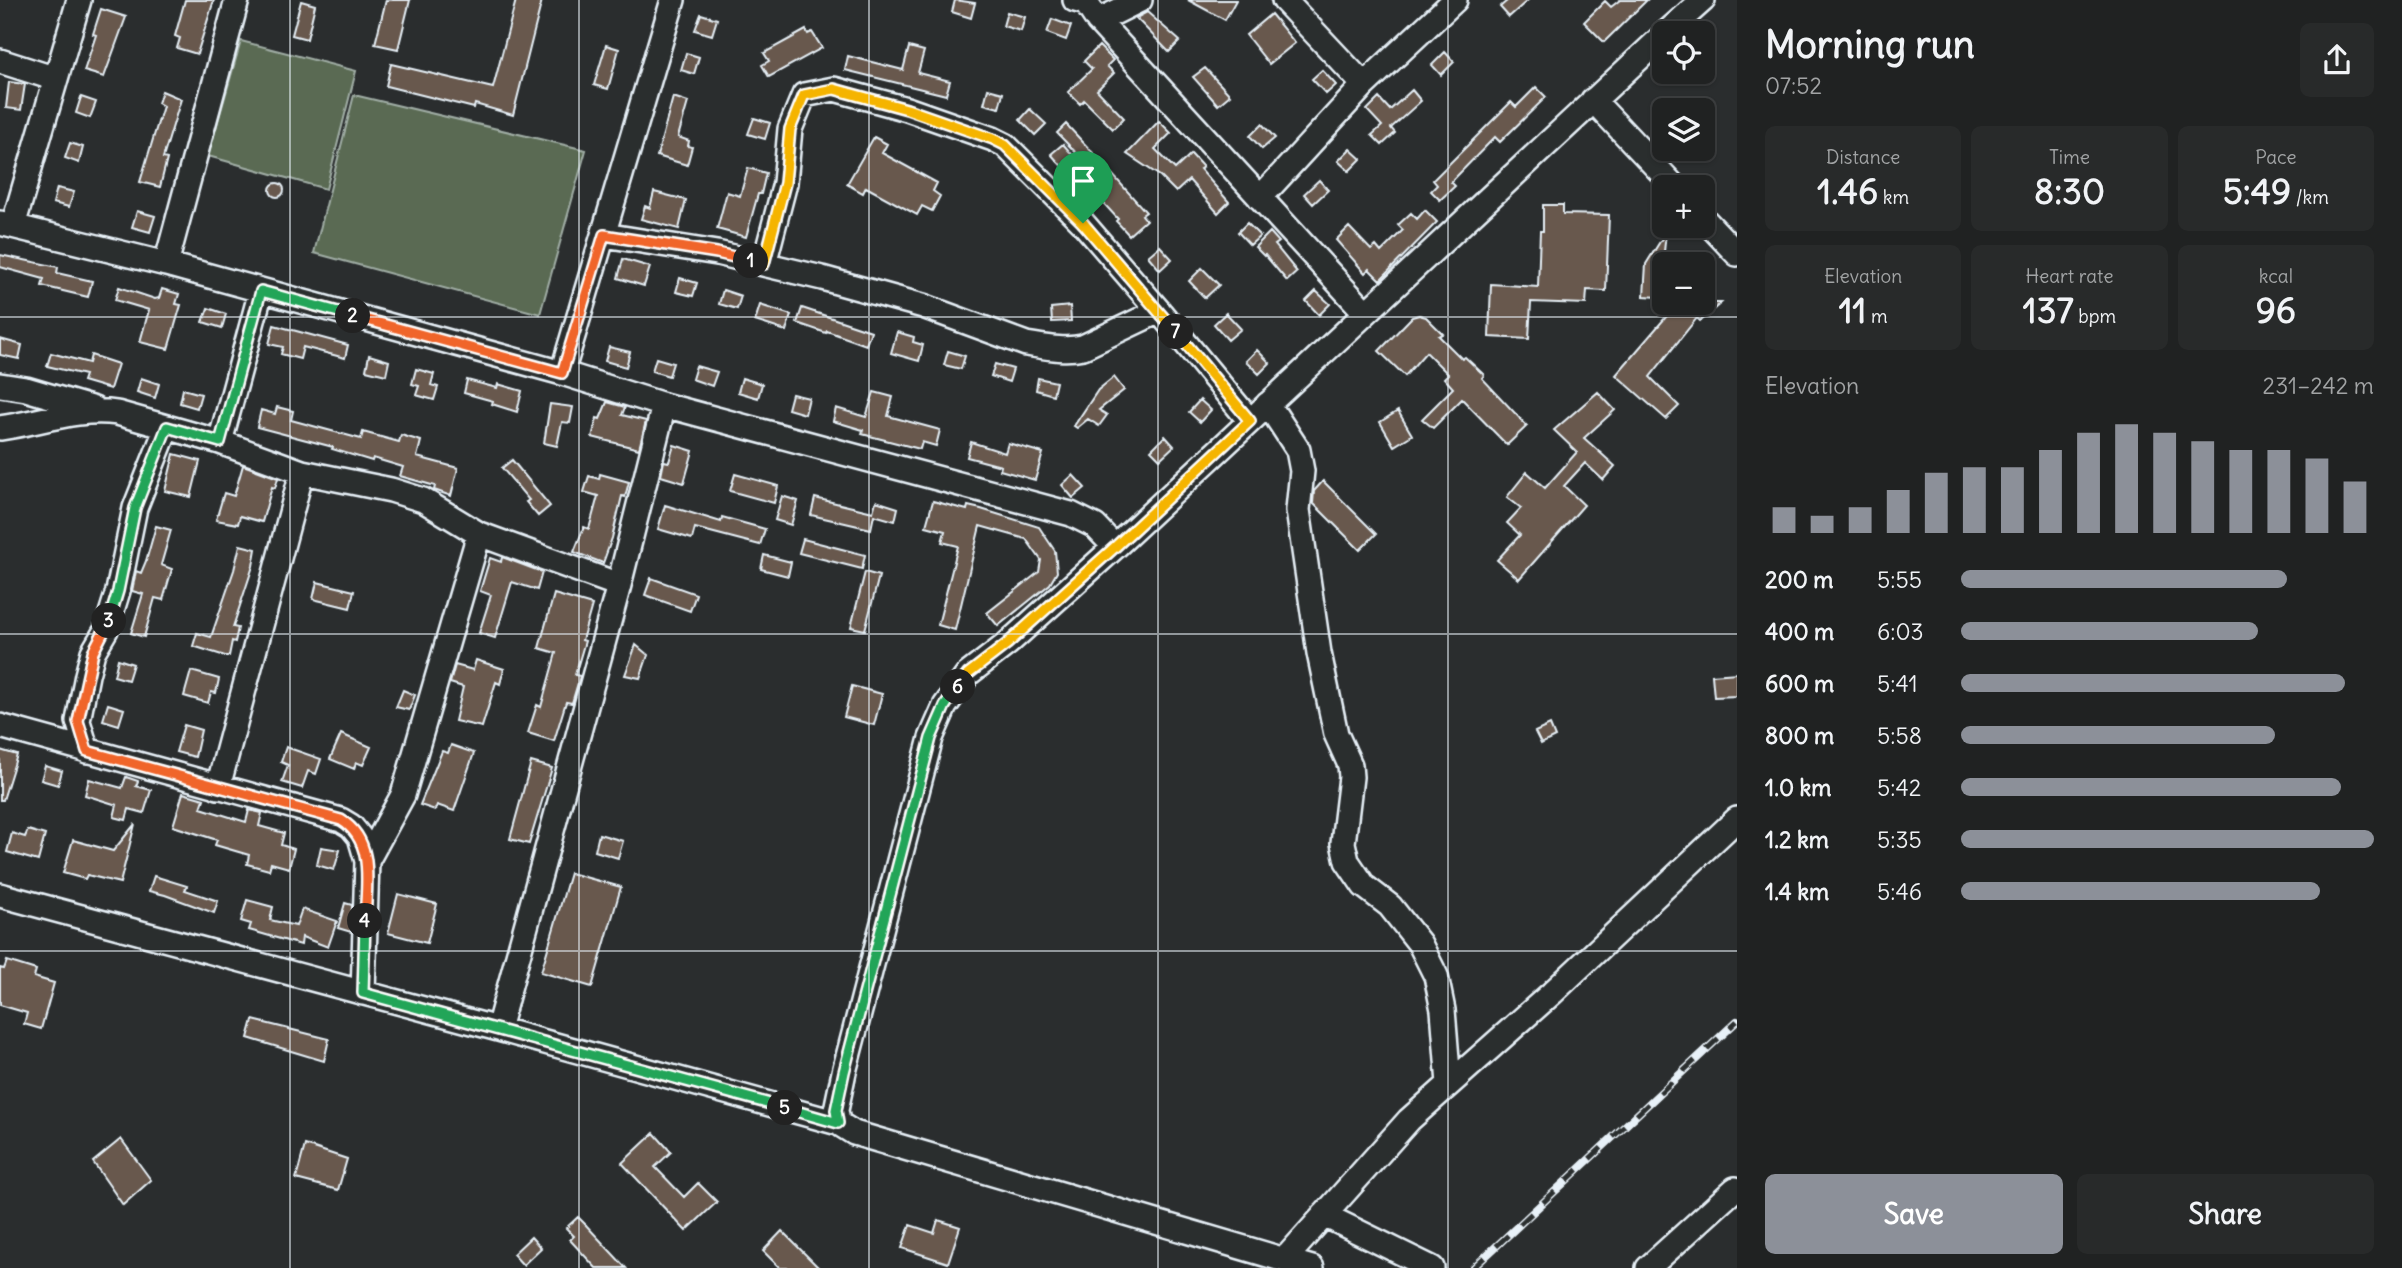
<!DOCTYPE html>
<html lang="en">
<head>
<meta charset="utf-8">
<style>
	body { margin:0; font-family:Delius,sans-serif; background:#282a2a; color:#f1f3f6; height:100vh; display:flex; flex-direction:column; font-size:26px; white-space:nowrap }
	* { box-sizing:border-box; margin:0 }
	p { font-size:23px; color:#a2a4a5 }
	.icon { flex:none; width:38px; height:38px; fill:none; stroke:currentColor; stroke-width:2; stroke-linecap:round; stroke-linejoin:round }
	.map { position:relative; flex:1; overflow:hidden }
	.sheet { display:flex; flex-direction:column; background:#202222; width:665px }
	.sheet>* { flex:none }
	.buttons { position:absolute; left:1652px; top:21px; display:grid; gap:14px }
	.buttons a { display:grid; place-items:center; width:63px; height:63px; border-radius:10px; background:#202222; box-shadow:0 2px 5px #0004,0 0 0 2px #3d3f40; font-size:35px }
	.pin { position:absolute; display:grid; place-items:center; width:60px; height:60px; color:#fff; margin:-72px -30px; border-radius:50% 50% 50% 0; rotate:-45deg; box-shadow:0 0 7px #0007 }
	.pin .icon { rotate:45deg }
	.km { position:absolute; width:35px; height:35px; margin:-18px; border-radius:50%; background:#222; color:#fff; font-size:19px; line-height:35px; text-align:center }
	.round { display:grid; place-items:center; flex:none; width:74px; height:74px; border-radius:10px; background:#282a2a }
	.headline { display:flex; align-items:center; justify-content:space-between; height:119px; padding:0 28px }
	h1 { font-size:38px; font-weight:700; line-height:52px }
	.stats { display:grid; grid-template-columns:repeat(3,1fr); gap:10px; height:119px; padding:7px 28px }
	.stats div { display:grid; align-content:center; border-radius:10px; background:#282a2a; text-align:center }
	.stats b { font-size:35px; font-weight:700 }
	.stats small { font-size:19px; font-weight:400 }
	.stats p { font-size:19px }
	.chart { height:196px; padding:14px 28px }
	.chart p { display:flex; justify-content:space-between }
	.chart svg { width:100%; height:126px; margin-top:7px; stroke:#8c9099; stroke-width:6 }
	.button { display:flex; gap:14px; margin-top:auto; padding:14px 28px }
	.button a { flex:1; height:80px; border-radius:10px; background:#8c9099; color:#fff; font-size:28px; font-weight:700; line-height:80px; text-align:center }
	.button a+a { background:#282a2a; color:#f1f3f6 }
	ul { padding:0 28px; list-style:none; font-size:23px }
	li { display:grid; grid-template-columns:112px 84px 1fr; align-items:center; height:52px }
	li i { height:18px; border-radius:9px; background:#8c9099 }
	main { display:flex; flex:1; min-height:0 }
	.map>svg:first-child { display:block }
	.green { fill:#5a6a53; stroke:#a1aea6; stroke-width:2 }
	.building { fill:#67594e; stroke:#e8f1f8; stroke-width:2 }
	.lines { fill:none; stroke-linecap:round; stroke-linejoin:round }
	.minor-casing { stroke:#e8f1f8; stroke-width:28 }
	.minor { stroke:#2a2d2e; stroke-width:23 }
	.rail-casing { stroke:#e8f1f8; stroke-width:8 }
	.rail { stroke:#2a2d2e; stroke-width:5; stroke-dasharray:16; stroke-linecap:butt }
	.split-1-casing { stroke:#fff; stroke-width:14 }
	.split-2-casing { stroke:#fff; stroke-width:14 }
	.split-3-casing { stroke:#fff; stroke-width:14 }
	.split-4-casing { stroke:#fff; stroke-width:14 }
	.split-5-casing { stroke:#fff; stroke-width:14 }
	.split-6-casing { stroke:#fff; stroke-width:14 }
	.split-7-casing { stroke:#fff; stroke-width:14 }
	.split-8-casing { stroke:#fff; stroke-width:14 }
	.split-1 { stroke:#f5b400; stroke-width:9 }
	.split-2 { stroke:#f0652b; stroke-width:9 }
	.split-3 { stroke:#22a559; stroke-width:9 }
	.split-4 { stroke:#f0652b; stroke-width:9 }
	.split-5 { stroke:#22a559; stroke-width:9 }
	.split-6 { stroke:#22a559; stroke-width:9 }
	.split-7 { stroke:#f5b400; stroke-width:9 }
	.split-8 { stroke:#f5b400; stroke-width:9 }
	.grid { fill:none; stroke:#e8f1f8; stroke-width:2; stroke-opacity:0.55 }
</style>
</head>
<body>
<main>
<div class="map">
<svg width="1737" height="1268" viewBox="0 0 1737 1268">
	<rect width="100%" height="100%" fill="#2a2d2e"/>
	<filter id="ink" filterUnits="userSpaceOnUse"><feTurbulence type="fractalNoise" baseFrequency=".0143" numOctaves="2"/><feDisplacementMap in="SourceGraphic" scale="14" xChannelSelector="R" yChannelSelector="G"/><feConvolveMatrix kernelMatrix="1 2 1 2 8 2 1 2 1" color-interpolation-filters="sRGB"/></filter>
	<g filter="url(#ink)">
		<!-- green -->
		<path class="green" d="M241,41L356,71L326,189L208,156Z
			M354,95L586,150L540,314L314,253Z"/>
		<!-- building -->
		<path class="building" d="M185,0H214L197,54L177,48L180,38L175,36Z
			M386,0H410L398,49L375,44Z
			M516,0H542L513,115L475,104L474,108L386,86L391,64L493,88Z
			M955,0L975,3L971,18L952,12Z
			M1188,0H1236L1225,20Z
			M1508,0H1528L1509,17L1500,7Z
			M1620,0H1647L1604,42L1584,22L1605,1L1611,7Z
			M301,1L315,5L307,39L292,35Z
			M101,9L126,17L104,77L84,71L96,35L93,34Z
			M1007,12L1025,17L1021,31L1003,26Z
			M1147,12L1180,41L1169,52L1136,18Z
			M701,14L717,19L712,35L695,30Z
			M1271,14L1295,43L1269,64L1246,35Z
			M1052,19L1071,26L1066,40L1047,33Z
			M806,30L808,34L812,32L822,48L769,77L762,65L769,61L764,53Z
			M606,45L619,49L608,89L594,85Z
			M1099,46L1113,60L1107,66L1114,73L1097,90L1124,118L1113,129L1084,100L1080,104L1068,92L1092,69L1084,61Z
			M909,47L924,51L918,73L950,81L946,95L845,70L848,56L903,70Z
			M1445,52L1454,62L1441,75L1432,65Z
			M686,53L699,57L694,74L681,70Z
			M1205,68L1230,95L1218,105L1193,77Z
			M1322,70L1336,85L1326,94L1312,79Z
			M9,82L25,84L21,110L6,108Z
			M1536,87L1546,97L1500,142L1495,137L1451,182L1455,186L1440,200L1431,191L1437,185L1433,180L1511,102L1516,107Z
			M988,89L1003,93L999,108L984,104Z
			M1412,90L1421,101L1391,128L1395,133L1382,145L1372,135L1382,126L1367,110L1379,98L1390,110Z
			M162,91L181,99L163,158L167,159L160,187L140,182L163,106L158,103Z
			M81,97L96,102L90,118L76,113Z
			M673,97L688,102L678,137L689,141L688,146L692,147L687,165L657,156Z
			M1030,109L1046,124L1035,135L1020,120Z
			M754,118L770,123L765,139L748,134Z
			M1159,121L1171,133L1155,149L1175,169L1191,154L1203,167L1200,169L1229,202L1218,213L1189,180L1176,192L1160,176L1127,154Z
			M1066,124L1094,154L1085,162L1057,133Z
			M1262,124L1275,138L1262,149L1250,136Z
			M874,137L887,144L882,153L937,183L933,191L940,196L932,211L922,206L917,215L866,187L863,193L847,184Z
			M70,143L83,147L79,163L65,158Z
			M1063,144L1091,176L1103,164L1146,212L1142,215L1146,220L1129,235L1116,221L1118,219L1086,184L1081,188L1051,154Z
			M1350,149L1361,159L1349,171L1338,161Z
			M748,168L766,173L761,194H758L746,237L717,229L727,192L740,196Z
			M1319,180L1328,190L1313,204L1304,194Z
			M270 190a7 7 0 1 1 14 0a7 7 0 1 1-14 0Z
			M57,188L74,192L69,207L53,203Z
			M654,192L686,200L679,229L641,219L645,206L650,208Z
			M1543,205H1563V214L1609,215L1606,291L1587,290L1586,304L1531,302L1529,339L1489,337L1491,284L1538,287L1540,231H1543Z
			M1425,210L1437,222L1380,280L1369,269L1365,273L1336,240L1349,227L1371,250L1376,246L1381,252L1403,230L1398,225L1411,213L1417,219Z
			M137,211L155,216L150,232L132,227Z
			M1247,223L1260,236L1250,245L1238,232Z
			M1270,232L1279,242L1275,245L1297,272L1287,281L1265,255L1264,256L1255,247Z
			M1666,232L1664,252L1684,264H1663L1659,297L1644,296L1646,264Z
			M1160,246L1172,259L1160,270L1148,256Z
			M0,255L58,267L57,273L92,281L88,297L42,286L44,279L0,267Z
			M623,259L650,267L644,286L618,278Z
			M1202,268L1219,285L1205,298L1189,281Z
			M680,278L697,283L693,296L676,292Z
			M119,287L155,299L159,298L162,289L179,294L176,304L181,305L168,349L140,342L149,310L115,300Z
			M723,290L741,296L737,309L719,304Z
			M1316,291L1330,304L1319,315L1306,301Z
			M1678,303H1721L1700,321L1697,318L1650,377L1679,406L1666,419L1616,375Z
			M760,305L791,315L786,331L755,321Z
			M1070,306L1071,321L1052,322L1051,308Z
			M208,308L226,314L222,328L203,322Z
			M802,308L871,331L866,345L827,331L826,333L797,323Z
			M1226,313L1241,329L1228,340L1214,324Z
			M1419,315L1426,317L1443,334L1439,336L1462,359L1465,357L1484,375L1482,378L1527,426L1507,445L1462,399L1433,428L1422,419L1453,388L1444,378L1448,374L1426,352L1405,376L1379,351L1412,317Z
			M274,325L348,345L345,358L303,347L300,359L281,354L283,347L269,344Z
			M897,332L914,337L913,342L923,345L919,361L891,353Z
			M0,339L22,345L19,359L0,355Z
			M609,347L630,352L626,367L605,361Z
			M1257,350L1270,363L1259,374L1246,361Z
			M948,351L965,356L961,369L944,365Z
			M51,353L89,363L91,355L118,364L110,389L83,381L85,375L47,366Z
			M369,355L389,361L386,375L366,370Z
			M656,358L673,363L669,376L652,371Z
			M995,364L1013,369L1009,382L991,376Z
			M696,366L717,372L712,386L692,379Z
			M416,369L434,374L431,385L438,387L434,400L416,395L419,386L412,384Z
			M1114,377L1124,390L1099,410L1107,415L1099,426L1088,419L1077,428L1074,426L1098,390Z
			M141,378L159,384L155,398L137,392Z
			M742,378L762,384L758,398L738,392Z
			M1038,378L1056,382L1053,395L1036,390Z
			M467,380L497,388L498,384L522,391L517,412L492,404L493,401L464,393Z
			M183,389L201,394L197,408L180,403Z
			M874,392L893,397L888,416L940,430L936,446L922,442L920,449L862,434L863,430L833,421L836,408L866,417Z
			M1598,392L1615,410L1584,438L1615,466L1603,480L1585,463L1564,486L1584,505L1519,579L1497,560L1520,535L1507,523L1521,508L1507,497L1527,472L1545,488L1577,452L1554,430Z
			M792,394L809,398L805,414L788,409Z
			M1200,400L1211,410L1200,422L1189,412Z
			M607,402L625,407L622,415L646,421L639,449L592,437L597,418L600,419Z
			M550,404L573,407L570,423L562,422L557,446L544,443Z
			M277,407L293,411L291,420L361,439L363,432L399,442L401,435L421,441L417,457L458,468L451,496L434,490L435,486L400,476L403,467L373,458L372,461L332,449L333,447L257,427L261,410L275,414Z
			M1398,411L1412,435L1394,446L1380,422Z
			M1165,436L1174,446L1160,459L1151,450Z
			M971,442L1005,453L1008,443L1043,453L1035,480L1000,470L1001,466L967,457Z
			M674,445L693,451L684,483L661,476L664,461L669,462Z
			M174,454L200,461L191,497L165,491Z
			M512,460L550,506L538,516L526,502L529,500L502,468Z
			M243,465L278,478L275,488L272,487L262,522L240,516L238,524L216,520L224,493L234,496Z
			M600,474L629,482L625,497L622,496L612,538L603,563L574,552L584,527L589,529L598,496L584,492L589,476L599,479Z
			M735,474L778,486L774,503L730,491Z
			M1073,475L1085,488L1073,498L1062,485Z
			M1323,481L1376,534L1360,550L1313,503L1314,491Z
			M782,496L798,501L791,525L775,520Z
			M815,498L873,512L876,501L898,508L895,521L874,515L871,529L811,515Z
			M933,501L967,510L968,506L981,509L1039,527L1055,551L1057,572L1050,584L998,626L987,613L1039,572L1041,560L1026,539L980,526L955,630L938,625L958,546L942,542L945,531L926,526Z
			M665,505L721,522L722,517L765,529L760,545L695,528L692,539L658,529Z
			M156,526L171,530L161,565L172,569L163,600L155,598L144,637L131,633L143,594L132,591L136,571L141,573L146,561Z
			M803,539L865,555L862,569L799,553Z
			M240,545L256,549L253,566L233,627L238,628L235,642L232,641L229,656H225L193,646L197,633L211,637L234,570Z
			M764,555L791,562L788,576L761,569Z
			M502,557L542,572L537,590L512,582L495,638L479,633L491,595L480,591L490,558L501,562Z
			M865,572L879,576L865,630L851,627Z
			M651,578L696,594L690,611L645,595Z
			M317,582L354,591L350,608L313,599Z
			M554,594L592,605L582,640L585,641L575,675L580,676L572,703L566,702L554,741L528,733L537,705L541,707L556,653L539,648Z
			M636,645L648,655L640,678L625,675Z
			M118,659L133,664L128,680L114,676Z
			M476,660L504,669L500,684L496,682L482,727L455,721L463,687L450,683L455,665L473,670Z
			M191,671L219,679L216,693L211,692L208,703L184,696Z
			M1737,673V696L1714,697L1712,675Z
			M852,686L882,694L874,725L844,717Z
			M403,690L415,695L409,710L396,707Z
			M108,704L124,709L119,725L103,720Z
			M184,725L201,730L195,757L176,752Z
			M1550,725L1555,737L1541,744L1535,732Z
			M341,734L371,747L363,765L356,762L354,769L330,759Z
			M451,745L474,753L454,811L437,805L435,810L420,805L442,751L448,753Z
			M286,747L321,759L316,774L308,771L302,788L282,782L288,765L281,762Z
			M0,750L17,755L3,800H0Z
			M531,762L552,768L529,844L510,839Z
			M45,766L62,771L58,785L41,780Z
			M126,777L138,781L136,786L151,790L144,813L129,809L126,820L114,817L117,805L85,795L89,779L122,788Z
			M183,793L204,799L201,808L246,822L249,810L262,813L259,826L284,833L281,845L294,849L289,868L271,863L269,870L247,864L249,855L215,845L217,840L173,826Z
			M135,824L120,883L87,875L85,879L63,873L73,840L113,851Z
			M28,830L45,835L38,861L7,852L12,833L25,837Z
			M599,834L623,841L618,858L595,851Z
			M321,847L340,850L334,870L317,865Z
			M570,873L621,887L592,987L541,972Z
			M154,876L187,886L185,890L218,901L214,913L165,895L149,891Z
			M398,894L437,904L427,943L388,933Z
			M247,900L273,907L270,920L296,926L302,909L337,921L328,947L302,937L301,945L249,930L251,924L241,921Z
			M345,903L352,905L351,932L338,928Z
			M7,961L36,970L34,977L54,983L41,1029L24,1024L27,1013L0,1005V968L4,969Z
			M253,1020L329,1039L324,1061L248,1038Z
			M654,1133L671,1152L655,1167L684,1197L698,1183L717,1202L686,1231L622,1163Z
			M121,1139L151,1180L123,1205L93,1162Z
			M305,1145L347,1159L338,1190L296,1179Z
			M578,1217L585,1224L626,1268H596L570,1240L574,1236L566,1228Z
			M938,1220L960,1227L948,1263L902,1248L910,1225L934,1233Z
			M782,1231L819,1268H780L763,1251Z
			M531,1237L541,1248L523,1265L513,1254Z"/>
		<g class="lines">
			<defs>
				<path id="minor" d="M1075,0L1086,3L1098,21L1366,313
					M1284,0L1364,85
					M1098,21L1140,0
					M1666,33L1703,0
					M0,61L56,79
					M1593,100L1675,187
					M1260,198L1364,85L1455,0
					M1703,218L1737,254
					M0,223L166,264L562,373L664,405L1071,514L1095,526L1115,547
					M13,226L79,0
					M604,235L717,253L822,278L923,306L1026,344C1046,347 1064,351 1083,347L1159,311
					M166,264L237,0
					M764,264L785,183L790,129L804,95L834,89L907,109L993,139L1005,145L1083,223L1159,311L1250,421
					M562,373L673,0
					M0,385L26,389L94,409
					M1268,404L1298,450L1302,471L1298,510L1319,653L1336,734L1350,765L1351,777L1343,843L1347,861L1364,886L1390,906L1420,944L1436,976L1443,1010L1449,1084
					M0,428C38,423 79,407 117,413L220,442L302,472L391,490L423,500L479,534L619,585
					M220,442L261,291
					M0,726L341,820L351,826L360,837L367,861L363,993
					M87,751L78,721L87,675L93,652L106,630L118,591L135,508L167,427
					M218,787L302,472
					M367,861L403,795L479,534
					M0,895L498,1029L838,1123
					M498,1029L619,585L664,405
					M1324,1215L1432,1268
					M1285,1259L1409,1120L1552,993L1737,819
					M1312,1268L854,1133L838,1123L836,1110L844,1072L931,738L945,706L968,674L1007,644L1115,547L1664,35
					M1648,1268L1735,1189"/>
			</defs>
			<!-- minor casing -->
			<use href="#minor" class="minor-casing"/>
			<!-- minor -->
			<use href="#minor" class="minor"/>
			<defs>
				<path id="rail" d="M1473,1268L1737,1021"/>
			</defs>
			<!-- rail casing -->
			<use href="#rail" class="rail-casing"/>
			<!-- rail -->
			<use href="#rail" class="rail"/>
		</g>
	</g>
	<g class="lines" filter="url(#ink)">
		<defs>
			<path id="split-1" d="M751,261L764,264L785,183L790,129L804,95L834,89L907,109L993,139L1005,145L1083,223"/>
			<path id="split-2" d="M353,316L562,373L604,235L717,253L751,261"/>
			<path id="split-3" d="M109,621L118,591L135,508L167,427L220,442L261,291L353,316"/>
			<path id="split-4" d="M109,621L93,652L78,721L87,751L341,820C376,841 366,886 365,921"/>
			<path id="split-5" d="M365,921L363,993L785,1108"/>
			<path id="split-6" d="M785,1108L838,1123L836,1110L844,1072L931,738L945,706L958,687"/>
			<path id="split-7" d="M958,687L968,674L1007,644L1115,547L1250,421L1176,332"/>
			<path id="split-8" d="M1083,223L1176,332"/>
		</defs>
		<!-- split-1 casing -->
		<use href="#split-1" class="split-1-casing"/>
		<!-- split-2 casing -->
		<use href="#split-2" class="split-2-casing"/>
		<!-- split-3 casing -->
		<use href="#split-3" class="split-3-casing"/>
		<!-- split-4 casing -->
		<use href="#split-4" class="split-4-casing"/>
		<!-- split-5 casing -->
		<use href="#split-5" class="split-5-casing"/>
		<!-- split-6 casing -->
		<use href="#split-6" class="split-6-casing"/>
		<!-- split-7 casing -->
		<use href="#split-7" class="split-7-casing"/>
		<!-- split-8 casing -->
		<use href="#split-8" class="split-8-casing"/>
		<!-- split-1 -->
		<use href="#split-1" class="split-1"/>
		<!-- split-2 -->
		<use href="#split-2" class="split-2"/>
		<!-- split-3 -->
		<use href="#split-3" class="split-3"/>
		<!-- split-4 -->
		<use href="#split-4" class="split-4"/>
		<!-- split-5 -->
		<use href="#split-5" class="split-5"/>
		<!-- split-6 -->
		<use href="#split-6" class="split-6"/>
		<!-- split-7 -->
		<use href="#split-7" class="split-7"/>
		<!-- split-8 -->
		<use href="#split-8" class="split-8"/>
	</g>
	<!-- grid -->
	<path class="grid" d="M290,0V1268M579,0V1268M869,0V1268M1158,0V1268M1448,0V1268M0,317H1737M0,634H1737M0,951H1737"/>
</svg>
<div class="buttons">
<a><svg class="icon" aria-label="locate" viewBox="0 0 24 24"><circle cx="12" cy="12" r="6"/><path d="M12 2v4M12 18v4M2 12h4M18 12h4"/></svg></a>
<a><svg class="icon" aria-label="layers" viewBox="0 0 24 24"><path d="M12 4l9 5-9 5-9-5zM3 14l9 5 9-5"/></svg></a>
<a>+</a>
<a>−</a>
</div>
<div class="pin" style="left:1083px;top:223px;background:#1e9e55"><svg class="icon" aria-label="arrive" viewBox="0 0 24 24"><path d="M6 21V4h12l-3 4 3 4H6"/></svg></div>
<b class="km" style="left:751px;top:261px">1</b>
<b class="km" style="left:353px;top:316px">2</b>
<b class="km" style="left:109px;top:621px">3</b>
<b class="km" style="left:365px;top:921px">4</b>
<b class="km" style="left:785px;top:1108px">5</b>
<b class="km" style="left:958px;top:687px">6</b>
<b class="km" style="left:1176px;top:332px">7</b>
</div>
<section class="sheet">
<div class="headline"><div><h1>Morning run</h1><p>07:52</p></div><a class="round"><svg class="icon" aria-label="share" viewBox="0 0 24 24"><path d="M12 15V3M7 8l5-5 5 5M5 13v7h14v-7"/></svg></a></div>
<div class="stats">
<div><p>Distance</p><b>1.46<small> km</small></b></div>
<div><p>Time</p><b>8:30</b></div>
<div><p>Pace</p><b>5:49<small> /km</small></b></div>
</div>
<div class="stats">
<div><p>Elevation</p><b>11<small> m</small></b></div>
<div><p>Heart rate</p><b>137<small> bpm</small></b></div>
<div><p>kcal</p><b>96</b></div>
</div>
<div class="chart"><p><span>Elevation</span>231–242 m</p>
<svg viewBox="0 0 160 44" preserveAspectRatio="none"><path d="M5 44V35M15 44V38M25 44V35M35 44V29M45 44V23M55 44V21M65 44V21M75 44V15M85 44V9M95 44V6M105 44V9M115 44V12M125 44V15M135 44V15M145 44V18M155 44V26"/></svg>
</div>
<ul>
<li><b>200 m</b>5:55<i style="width:79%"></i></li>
<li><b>400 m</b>6:03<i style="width:72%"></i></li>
<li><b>600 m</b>5:41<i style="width:93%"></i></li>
<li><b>800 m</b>5:58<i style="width:76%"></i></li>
<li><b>1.0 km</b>5:42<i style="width:92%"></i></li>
<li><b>1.2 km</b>5:35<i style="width:100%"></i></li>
<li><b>1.4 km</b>5:46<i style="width:87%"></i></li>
</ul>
<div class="button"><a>Save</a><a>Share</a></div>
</section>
</main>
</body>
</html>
